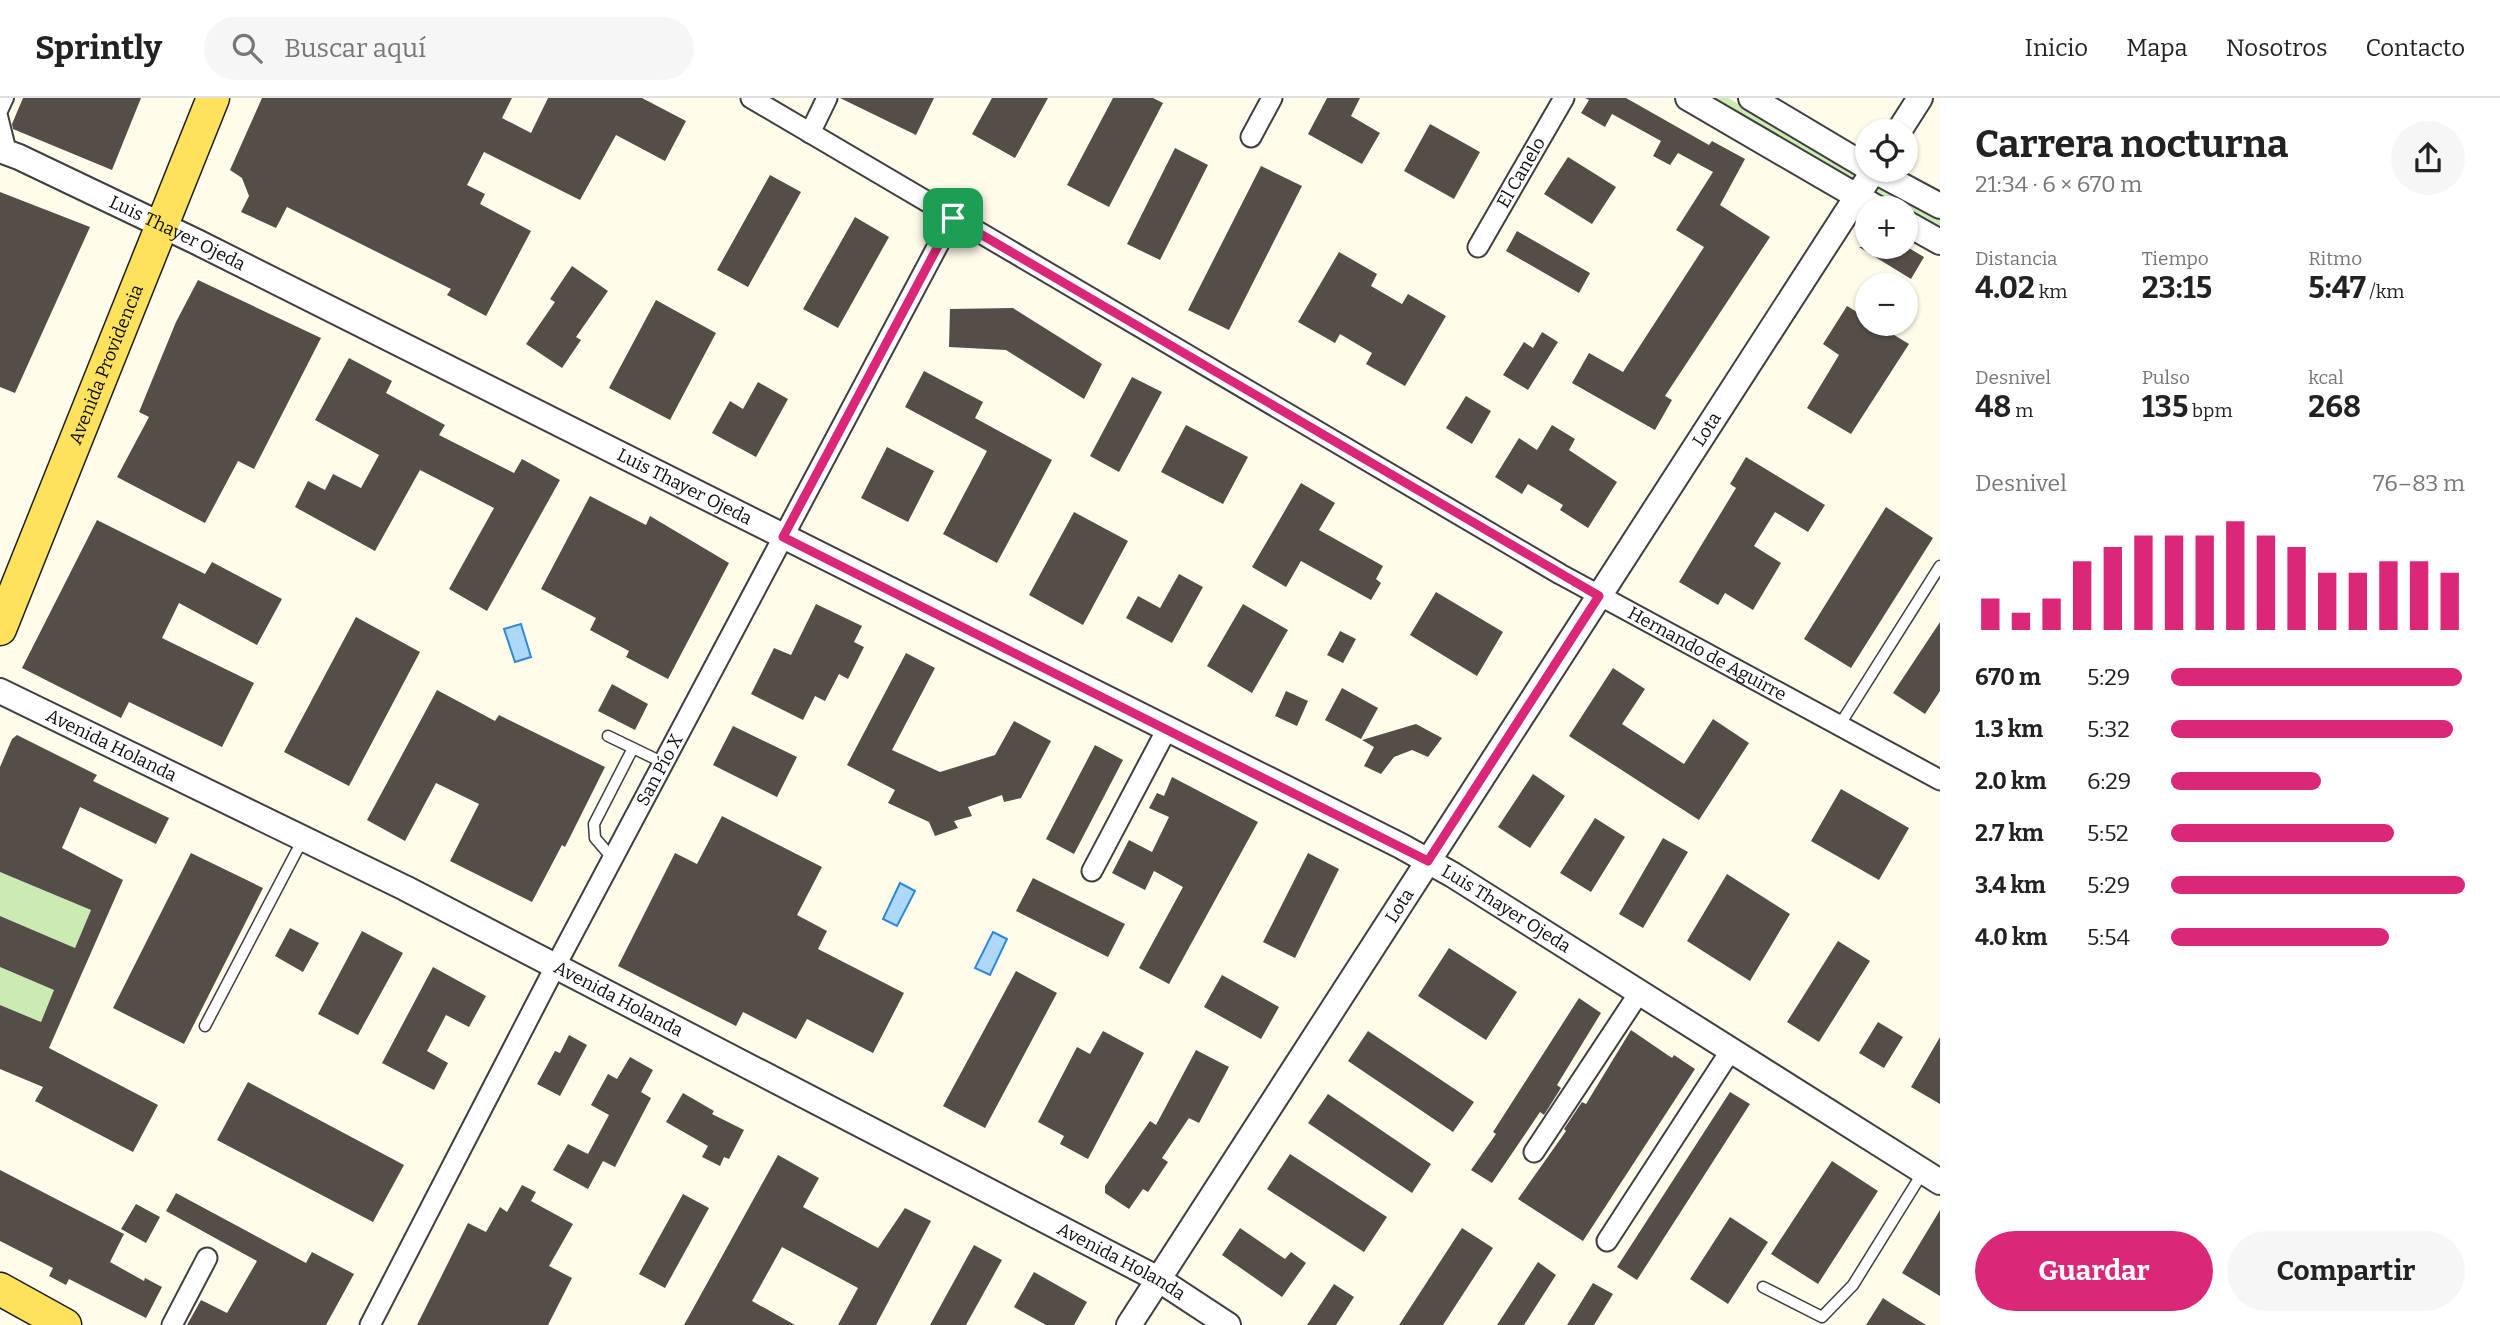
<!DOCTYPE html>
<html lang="es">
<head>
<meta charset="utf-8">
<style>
	body { margin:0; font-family:Bitter,serif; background:#f6f6f6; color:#222; height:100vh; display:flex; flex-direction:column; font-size:26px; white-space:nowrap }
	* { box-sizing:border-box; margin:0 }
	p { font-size:23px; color:#767676 }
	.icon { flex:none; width:38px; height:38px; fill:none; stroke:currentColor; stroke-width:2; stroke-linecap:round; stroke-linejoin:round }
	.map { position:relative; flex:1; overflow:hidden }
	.details { display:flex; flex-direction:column; background:#fff; width:560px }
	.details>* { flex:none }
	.fabs { position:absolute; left:1855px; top:21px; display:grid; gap:14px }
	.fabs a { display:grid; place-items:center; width:63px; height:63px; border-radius:50%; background:#fff; box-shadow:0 2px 5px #0004; font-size:35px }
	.pin { position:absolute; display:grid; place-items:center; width:60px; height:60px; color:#fff; margin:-30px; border-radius:14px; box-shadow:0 4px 10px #0006 }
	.round { display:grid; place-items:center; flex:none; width:74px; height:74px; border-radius:37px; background:#f6f6f6 }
	.headline { display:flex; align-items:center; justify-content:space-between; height:119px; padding:0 35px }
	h1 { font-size:38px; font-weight:700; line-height:52px }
	.stats { display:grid; grid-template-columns:repeat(3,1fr); gap:10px; height:119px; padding:7px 35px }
	.stats div { display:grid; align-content:center }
	.stats b { font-size:30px; font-weight:700 }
	.stats small { font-size:19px; font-weight:400 }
	.stats p { font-size:19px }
	.chart { height:196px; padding:14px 35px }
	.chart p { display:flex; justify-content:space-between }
	.chart svg { width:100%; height:126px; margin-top:7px; stroke:#db2777; stroke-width:6 }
	.cta { display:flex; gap:14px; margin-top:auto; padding:14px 35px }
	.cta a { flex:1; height:80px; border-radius:42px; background:#db2777; color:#fff; font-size:28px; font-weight:700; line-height:80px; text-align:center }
	.cta a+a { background:#f6f6f6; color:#222 }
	ul { padding:0 35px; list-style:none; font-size:23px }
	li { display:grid; grid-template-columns:112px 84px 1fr; align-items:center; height:52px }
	li i { height:18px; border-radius:9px; background:#db2777 }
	header { display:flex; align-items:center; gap:42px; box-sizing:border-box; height:98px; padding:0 35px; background:#fff; border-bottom:2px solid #e0e0e0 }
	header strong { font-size:33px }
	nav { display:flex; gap:38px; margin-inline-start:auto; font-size:24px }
	.search { width:490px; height:63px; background:#f6f6f6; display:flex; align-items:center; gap:18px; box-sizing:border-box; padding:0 24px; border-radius:38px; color:#767676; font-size:26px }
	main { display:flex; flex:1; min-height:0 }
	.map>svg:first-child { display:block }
	.green { fill:#ccebb3 }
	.water { fill:#add8fa; stroke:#2f88d5; stroke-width:2 }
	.building { fill:#554e48 }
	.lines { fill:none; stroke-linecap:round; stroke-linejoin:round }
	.service-casing { stroke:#3f3f3f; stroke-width:13 }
	.pedestrian-casing { stroke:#3f3f3f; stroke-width:18 }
	.minor-casing { stroke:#3f3f3f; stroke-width:23 }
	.tertiary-casing { stroke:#3f3f3f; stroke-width:28 }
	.primary-casing { stroke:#1d1d1d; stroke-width:35 }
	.service { stroke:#fff; stroke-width:10 }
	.pedestrian { stroke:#fff; stroke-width:14 }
	.minor { stroke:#fff; stroke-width:19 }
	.tertiary { stroke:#fff; stroke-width:24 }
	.primary { stroke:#ffe25b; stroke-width:32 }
	.route-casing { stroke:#fff; stroke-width:14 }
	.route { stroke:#db2777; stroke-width:9 }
	.labels { text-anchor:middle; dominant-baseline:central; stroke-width:7; stroke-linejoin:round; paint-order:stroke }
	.street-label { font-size:18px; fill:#0c0c0c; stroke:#fff }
</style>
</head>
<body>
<header>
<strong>Sprintly</strong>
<div class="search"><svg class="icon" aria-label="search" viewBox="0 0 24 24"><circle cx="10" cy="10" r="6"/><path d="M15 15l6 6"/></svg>Buscar aquí</div>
<nav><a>Inicio</a><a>Mapa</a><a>Nosotros</a><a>Contacto</a></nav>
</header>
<main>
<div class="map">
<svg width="1940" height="1227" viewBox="0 0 1940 1227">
	<rect width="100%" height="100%" fill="#fffceb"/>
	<!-- green -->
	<path class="green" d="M1706,0H1728L1940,121V132Z
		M0,774L91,812L75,850L0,818Z
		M0,869L54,892L41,924L0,907Z"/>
	<!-- water -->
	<path class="water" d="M521,526L531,559L515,564L504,531Z
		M900,785L915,793L897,828L883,821Z
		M993,834L1007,841L990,877L975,870Z"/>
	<!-- building -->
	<path class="building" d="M23,0H141L112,72L13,31L12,26Z
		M262,0H512L502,20L531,35L548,0H642L686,23L665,63L616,37L580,102L484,54L467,87L485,96L480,106L531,133L486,218L447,197L451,191L287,109L276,130L241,114L249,98L242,80L230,72Z
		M840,0H934L916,37Z
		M992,0H1048L1015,60L972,36Z
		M1113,0H1153L1163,5L1109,109L1067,87Z
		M1327,0H1360L1351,18L1380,35L1362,66L1308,36Z
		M1585,0H1626L1709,47L1712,43L1745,61L1720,107L1770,139L1665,298L1672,302L1655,332L1572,285L1589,255L1623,274L1704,149L1676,132L1713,74L1678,55L1670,67L1653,58L1661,43L1612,16L1605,29L1581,15L1589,2Z
		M1430,26L1480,54L1454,101L1404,73Z
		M1175,50L1208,67L1160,162L1127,146Z
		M1568,59L1616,89L1592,126L1544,96Z
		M1261,68L1302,88L1229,232L1188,212Z
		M770,77L801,94L748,189L717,172Z
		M0,94L90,129L15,295L0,289Z
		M855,119L889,139L838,230L803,211Z
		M1517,133L1590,175L1579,195L1506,153Z
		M1859,149H1907L1924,159L1911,181Z
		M1339,154L1377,176L1371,188L1402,206L1408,196L1446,218L1405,288L1366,266L1372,255L1340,236L1335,245L1298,224Z
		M572,168L608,193L576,239L581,242L562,270L526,246L555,204L550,201Z
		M198,182L321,240L254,371L238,363L205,425L117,379L149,319L139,314L176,224Z
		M656,202L716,235L670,322L609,290Z
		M1847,208L1867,220V226H1876L1909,246L1851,336L1807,310L1839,257L1823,246Z
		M1013,210L1102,266L1084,301L1006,252L949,249L950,211Z
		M1542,234L1558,244L1528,292L1503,277L1524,244L1533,250Z
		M349,260L392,283L386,295L445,327L439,337L514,375L522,361L560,382L487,513L449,491L494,410L420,372L375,453L295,409L308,383L325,392L333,376L361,390L379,357L315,322Z
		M924,273L983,304L975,320L1052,362L997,465L943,436L987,353L905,309Z
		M1132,279L1162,294L1119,374L1090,358Z
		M758,284L788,301L756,359L712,335L730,303L743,311Z
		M1466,298L1491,313L1472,346L1446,330Z
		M1186,327L1248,359L1223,406L1161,374Z
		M1552,327L1575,341L1569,352L1617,384L1588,430L1560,412L1563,407L1528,386L1522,396L1495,379L1519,340L1537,352Z
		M887,349L934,373L908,424L861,400Z
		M1746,359L1825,407L1808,434L1775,414L1754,448L1781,465L1753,512L1725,495L1718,507L1679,484L1736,390L1730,386Z
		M1301,385L1335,405L1319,432L1383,468L1376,481L1381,485L1371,502L1301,463L1286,489L1252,469Z
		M590,398L646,427L650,418L729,465L668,581L626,559L629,553L590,532L596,520L541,491Z
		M1886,409L1933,440L1851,570L1804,541Z
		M1074,414L1128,443L1083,527L1029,497Z
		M97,422L205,476L212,464L282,501L257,547L179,505L162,540L254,585L222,649L129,604L121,620L22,570Z
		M1179,476L1203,489L1172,545L1126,520L1138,498L1160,510Z
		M1436,494L1503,534L1477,578L1410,537Z
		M816,506L862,528L854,544L864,549L848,581L839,576L825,603L815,598L803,622L751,596L774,550L791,557Z
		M1243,506L1288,532L1252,595L1207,568Z
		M356,519L420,554L349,688L284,654Z
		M1940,524V593L1925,616L1893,595Z
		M1340,533L1356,541L1343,565L1327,557Z
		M906,555L935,570L892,652L940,674L995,657L1014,623L1051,643L1021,700L1004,704L1002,697L968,709L972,718L954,723L958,730L935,738L929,724L888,705L895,692L847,667Z
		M1613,570L1645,591L1622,626L1684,666L1713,621L1749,645L1699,722L1569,638Z
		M612,586L648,606L635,632L598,613Z
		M1342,590L1378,610L1361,641L1325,622Z
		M437,592L495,623L499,617L605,669L565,749L562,747L532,804L450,763L479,706L436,685L405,743L367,722Z
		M1286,593L1308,603L1297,628L1275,618Z
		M1416,626L1442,640L1428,659L1412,652L1394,659L1381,676L1364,668L1374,649L1362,642Z
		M733,628L797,659L777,699L713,667Z
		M17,637L97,677L93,683L169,720L156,746L80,709L62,750L123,782L49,950L158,1007L133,1054L35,1003L43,989L0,971V907L41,924L54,892L0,869V818L75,850L91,812L0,774V669L12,641Z
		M1095,647L1123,662L1074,756L1046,741Z
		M1533,676L1565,698L1530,750L1498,729Z
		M1172,679L1258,724L1169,886L1139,870L1183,789L1154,773L1145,792L1112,775L1129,742L1152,754L1169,719L1149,710L1157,695L1164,698Z
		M1841,691L1909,730L1879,782L1811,743Z
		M722,718L822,769L797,817L827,833L818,851L904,895L873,955L807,921L796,941L743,914L736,928L618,868L675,755L697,766Z
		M1595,720L1625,739L1591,794L1560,775Z
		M1663,740L1688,754L1643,830L1619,816Z
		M191,755L263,790L184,946L113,910Z
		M1308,755L1339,771L1295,860L1263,844Z
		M1727,776L1790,816L1750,883L1687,843Z
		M1033,780L1125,826L1108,859L1016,813Z
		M290,830L319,845L303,874L275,858Z
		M362,833L403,855L358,937L318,916Z
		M1838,843L1870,863L1819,944L1787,924Z
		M1449,850L1517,894L1486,942L1418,898Z
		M433,869L486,898L469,929L446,917L427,953L448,965L434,992L382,965Z
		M1016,873L1057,895L985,1030L943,1008Z
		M1222,877L1279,909L1261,941L1204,909Z
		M1579,900L1601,915L1557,987L1561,990L1544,1017L1540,1014L1492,1085L1471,1072L1496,1036L1493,1034Z
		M1878,924L1903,939L1884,970L1859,955Z
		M1631,932L1672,960L1674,957L1695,971L1583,1143L1518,1101L1566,1033L1564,1031L1582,1004L1586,1006Z
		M1103,933L1144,955L1088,1061L1060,1046L1064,1038L1038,1024L1077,949L1090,956Z
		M1368,933L1474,1004L1453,1034L1348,963Z
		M569,937L587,947L560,998L537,986L555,953L560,955Z
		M1940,939V1006L1911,989Z
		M1196,952L1229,969L1199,1025L1189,1020L1162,1060L1168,1064L1148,1094L1143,1091L1129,1111L1105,1095V1088L1150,1023L1156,1027Z
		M630,959L653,972L641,994L651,1000L615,1069L603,1063L588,1091L553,1072L568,1046L588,1056L609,1017L591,1007L608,976L617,981Z
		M248,984L404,1067L373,1124L217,1042Z
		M1730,994L1750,1006L1637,1182L1617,1169Z
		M683,995L714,1013L712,1016L744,1032L729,1061L724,1059L720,1068L702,1059L708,1048L666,1024Z
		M1328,996L1431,1066L1412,1095L1308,1025Z
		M1290,1056L1387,1119L1364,1154L1267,1091Z
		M778,1057L819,1080L803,1109L878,1150L905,1110L931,1123L876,1227H838L858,1190L782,1149L752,1203L795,1227H684Z
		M1832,1063L1878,1093L1818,1186L1771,1156Z
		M0,1072L124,1136L110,1164L144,1183L145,1180L162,1189L146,1220L69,1181L66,1187L49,1178L53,1170L0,1143Z
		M522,1087L536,1094L531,1103L573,1126L549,1168L572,1180L548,1227H417L468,1125L486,1134L500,1109L507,1114Z
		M176,1095L306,1165L312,1154L354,1176L326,1227H187L201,1202L227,1215L257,1163L166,1113Z
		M683,1096L709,1110L665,1190L639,1176Z
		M136,1106L160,1119L146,1145L121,1131Z
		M1940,1112V1198L1902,1175Z
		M1730,1119L1768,1144L1728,1206L1690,1181Z
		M1240,1130L1285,1161L1291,1154L1306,1165L1282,1199L1222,1157Z
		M1462,1130L1493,1150L1443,1227H1399Z
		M974,1147L1002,1162L966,1227H930Z
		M1538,1164L1556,1177L1524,1227H1497Z
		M1034,1174L1087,1204L1074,1227H1046L1014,1209Z
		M1593,1185L1613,1196L1594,1227H1567Z
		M1334,1186L1354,1199L1336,1227H1307Z
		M1883,1200L1892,1206L1926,1227H1866Z"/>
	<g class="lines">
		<defs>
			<path id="service" d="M1839,628L1940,468
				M608,638L664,665
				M613,761L595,740L594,726L632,652
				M205,928L303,741
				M1763,1189L1822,1219L1853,1187L1923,1074"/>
			<path id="pedestrian" d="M0,13L6,0
				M0,18L9,54"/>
			<g id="minor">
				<path id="s1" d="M751,0L1560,476L1940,682"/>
				<path d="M810,35L827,0"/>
				<path d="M1251,39L1272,0"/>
				<path id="s2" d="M1478,149L1564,0"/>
				<path d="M1092,773L1167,631"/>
				<path d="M1534,1054L1639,895"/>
				<path d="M1607,1143L1731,952"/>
				<path d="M172,1227L207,1160"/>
				<path id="s3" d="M370,1227L555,869L953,119"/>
			</g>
			<g id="tertiary">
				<path d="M1688,0L1877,110"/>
				<path d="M1751,0L1867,69"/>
				<path d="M1899,33L1920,0"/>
				<path id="s4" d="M0,52L19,59L197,144L1401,748L1453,777L1940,1084"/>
				<path d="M1873,72L1940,108"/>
				<path d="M1906,125L1940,144"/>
				<path id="s5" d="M0,593L405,790L1158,1181L1228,1227"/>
				<path id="s6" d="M1129,1227L1874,72"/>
			</g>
			<g id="primary">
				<path id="s7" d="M0,531L213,0"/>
				<path d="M0,1191L65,1227"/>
			</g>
		</defs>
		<!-- service casing -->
		<use href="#service" class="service-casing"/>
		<!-- pedestrian casing -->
		<use href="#pedestrian" class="pedestrian-casing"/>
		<!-- minor casing -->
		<use href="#minor" class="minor-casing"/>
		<!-- tertiary casing -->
		<use href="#tertiary" class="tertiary-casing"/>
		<!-- primary casing -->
		<use href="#primary" class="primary-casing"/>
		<!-- service -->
		<use href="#service" class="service"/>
		<!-- pedestrian -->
		<use href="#pedestrian" class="pedestrian"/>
		<!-- minor -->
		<use href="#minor" class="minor"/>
		<!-- tertiary -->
		<use href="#tertiary" class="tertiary"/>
		<!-- primary -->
		<use href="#primary" class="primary"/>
	</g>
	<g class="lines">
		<defs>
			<path id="route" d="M953,120L1599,498L1428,763L783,439Z"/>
		</defs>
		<!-- route casing -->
		<use href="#route" class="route-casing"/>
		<!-- route -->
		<use href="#route" class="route"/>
	</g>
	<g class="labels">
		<!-- street labels -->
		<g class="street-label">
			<text stroke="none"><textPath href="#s2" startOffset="86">El Canelo</textPath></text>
			<text stroke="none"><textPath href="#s4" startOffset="196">Luis Thayer Ojeda</textPath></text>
			<text stroke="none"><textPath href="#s7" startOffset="285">Avenida Providencia</textPath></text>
			<text stroke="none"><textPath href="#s6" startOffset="1066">Lota</textPath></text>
			<text stroke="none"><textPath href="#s4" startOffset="763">Luis Thayer Ojeda</textPath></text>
			<text stroke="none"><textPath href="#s1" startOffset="1106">Hernando de Aguirre</textPath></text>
			<text stroke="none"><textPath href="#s5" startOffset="124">Avenida Holanda</textPath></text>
			<text stroke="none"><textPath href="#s3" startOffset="626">San Pío X</textPath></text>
			<text stroke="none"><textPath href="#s6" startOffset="499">Lota</textPath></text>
			<text stroke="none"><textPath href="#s4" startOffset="1687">Luis Thayer Ojeda</textPath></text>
			<text stroke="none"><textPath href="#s5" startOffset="691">Avenida Holanda</textPath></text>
			<text stroke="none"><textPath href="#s5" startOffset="1258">Avenida Holanda</textPath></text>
		</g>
	</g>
</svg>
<div class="fabs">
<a><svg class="icon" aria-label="locate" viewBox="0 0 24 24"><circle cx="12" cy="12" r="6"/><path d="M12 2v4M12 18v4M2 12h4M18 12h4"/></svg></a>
<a>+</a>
<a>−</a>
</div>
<div class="pin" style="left:953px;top:120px;background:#1e9e55"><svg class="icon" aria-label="arrive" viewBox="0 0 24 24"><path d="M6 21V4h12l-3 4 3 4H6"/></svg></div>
</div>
<section class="details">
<div class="headline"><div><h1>Carrera nocturna</h1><p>21:34 · 6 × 670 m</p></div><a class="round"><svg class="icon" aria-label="share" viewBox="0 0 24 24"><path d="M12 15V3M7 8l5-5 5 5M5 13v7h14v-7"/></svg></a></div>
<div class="stats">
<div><p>Distancia</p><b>4.02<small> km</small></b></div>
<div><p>Tiempo</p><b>23:15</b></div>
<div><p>Ritmo</p><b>5:47<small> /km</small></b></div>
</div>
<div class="stats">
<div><p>Desnivel</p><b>48<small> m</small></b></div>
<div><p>Pulso</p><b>135<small> bpm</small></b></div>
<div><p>kcal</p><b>268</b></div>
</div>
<div class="chart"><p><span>Desnivel</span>76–83 m</p>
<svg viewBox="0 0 160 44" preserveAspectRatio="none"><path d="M5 44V33M15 44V38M25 44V33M35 44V20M45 44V15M55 44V11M65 44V11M75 44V11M85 44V6M95 44V11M105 44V15M115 44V24M125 44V24M135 44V20M145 44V20M155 44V24"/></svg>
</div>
<ul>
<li><b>670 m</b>5:29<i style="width:99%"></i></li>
<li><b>1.3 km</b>5:32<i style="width:96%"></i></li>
<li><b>2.0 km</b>6:29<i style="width:51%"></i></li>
<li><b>2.7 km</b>5:52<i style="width:76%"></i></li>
<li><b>3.4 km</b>5:29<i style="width:100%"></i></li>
<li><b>4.0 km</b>5:54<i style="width:74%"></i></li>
</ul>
<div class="cta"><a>Guardar</a><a>Compartir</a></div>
</section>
</main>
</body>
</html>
